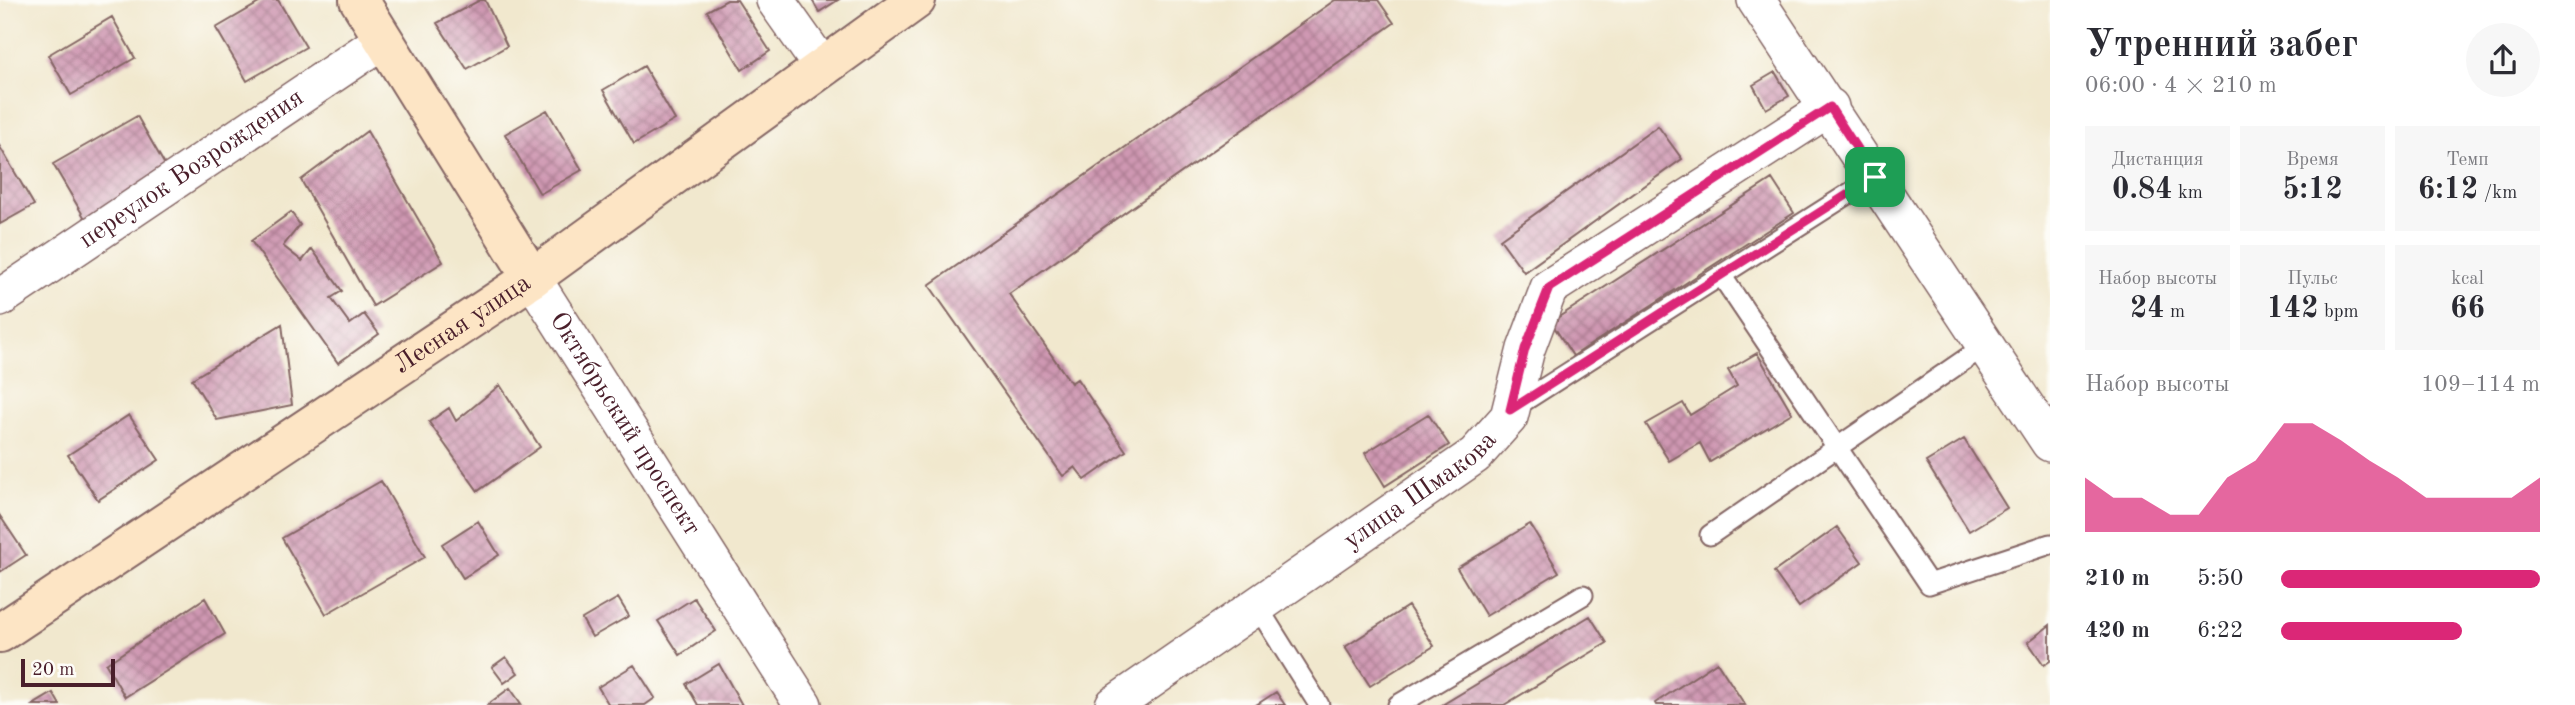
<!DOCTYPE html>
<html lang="ru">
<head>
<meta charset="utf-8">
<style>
	body { margin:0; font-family:"Old Standard TT",serif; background:#f7f7f7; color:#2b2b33; height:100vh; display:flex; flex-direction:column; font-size:26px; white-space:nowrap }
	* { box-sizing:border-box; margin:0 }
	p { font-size:23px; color:#7c7c81 }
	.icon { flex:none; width:38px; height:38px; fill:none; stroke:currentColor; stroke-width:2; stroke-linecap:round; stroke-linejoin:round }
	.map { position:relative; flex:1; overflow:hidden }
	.drawer { display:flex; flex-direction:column; background:#fff; width:525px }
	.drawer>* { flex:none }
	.scale { position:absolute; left:21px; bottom:18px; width:94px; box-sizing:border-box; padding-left:7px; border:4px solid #4a1f2b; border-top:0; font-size:19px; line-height:24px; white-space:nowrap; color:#4a1f2b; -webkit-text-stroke:5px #fdfcf7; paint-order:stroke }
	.pin { position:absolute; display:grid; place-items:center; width:60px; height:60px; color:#fff; margin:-30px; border-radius:14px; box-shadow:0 4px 10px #0006 }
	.round { display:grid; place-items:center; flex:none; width:74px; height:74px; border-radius:37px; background:#f7f7f7 }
	.summary { display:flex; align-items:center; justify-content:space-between; height:119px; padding:0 35px }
	h1 { font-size:38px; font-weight:600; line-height:52px }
	.stats { display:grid; grid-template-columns:repeat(3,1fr); gap:10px; height:119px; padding:7px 35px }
	.stats div { display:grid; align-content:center; border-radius:0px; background:#f7f7f7; text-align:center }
	.stats b { font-size:30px; font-weight:600 }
	.stats small { font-size:19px; font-weight:400 }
	.stats p { font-size:19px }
	.chart { height:196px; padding:14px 35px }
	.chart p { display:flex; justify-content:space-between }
	.chart svg { width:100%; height:126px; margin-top:7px; fill:#db2777; opacity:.7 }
	ul { padding:0 35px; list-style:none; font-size:23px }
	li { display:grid; grid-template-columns:112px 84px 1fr; align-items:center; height:52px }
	li i { height:18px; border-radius:9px; background:#db2777 }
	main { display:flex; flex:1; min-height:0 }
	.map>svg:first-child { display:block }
	.building { fill:url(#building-cross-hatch) }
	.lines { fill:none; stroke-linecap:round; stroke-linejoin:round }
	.lane-casing { stroke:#846564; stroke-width:23 }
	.street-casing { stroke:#846564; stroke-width:40 }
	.secondary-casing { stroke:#846564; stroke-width:42 }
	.lane { stroke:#fff; stroke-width:19 }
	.street { stroke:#fff; stroke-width:37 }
	.secondary { stroke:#fde5c5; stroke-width:38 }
	.route-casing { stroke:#fff; stroke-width:14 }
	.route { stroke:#db2777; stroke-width:9 }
	.labels { text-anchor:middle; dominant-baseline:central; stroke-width:5; stroke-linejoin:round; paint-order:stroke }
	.street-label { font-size:26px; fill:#4a1f2b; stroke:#fdfcf7 }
</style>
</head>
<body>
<main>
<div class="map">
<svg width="2050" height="705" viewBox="0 0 2050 705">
	<defs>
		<pattern id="building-cross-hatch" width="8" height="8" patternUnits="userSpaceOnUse" patternTransform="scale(1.75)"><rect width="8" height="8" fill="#cf98b2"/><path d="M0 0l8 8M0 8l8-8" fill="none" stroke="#aa7b91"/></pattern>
	</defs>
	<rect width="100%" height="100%" fill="#fdfcf7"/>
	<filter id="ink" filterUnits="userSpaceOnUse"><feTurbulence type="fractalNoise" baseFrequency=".0143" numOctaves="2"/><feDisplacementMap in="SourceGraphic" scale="14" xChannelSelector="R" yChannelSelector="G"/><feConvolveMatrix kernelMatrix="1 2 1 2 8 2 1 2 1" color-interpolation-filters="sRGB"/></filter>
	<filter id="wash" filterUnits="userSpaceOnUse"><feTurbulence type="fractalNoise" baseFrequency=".00686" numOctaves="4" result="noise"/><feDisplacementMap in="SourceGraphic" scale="28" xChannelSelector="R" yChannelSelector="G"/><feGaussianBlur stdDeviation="1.57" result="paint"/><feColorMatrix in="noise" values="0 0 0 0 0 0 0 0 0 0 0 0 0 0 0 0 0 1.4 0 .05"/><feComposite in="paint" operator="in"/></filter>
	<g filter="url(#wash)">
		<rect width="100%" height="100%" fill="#f1e8ce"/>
		<g id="blocks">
			<!-- building -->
			<path class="building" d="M264,0H278L306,47L247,81L216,28Z
				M480,0H485L507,46L467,69L437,23Z
				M727,0H737L770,51L742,70L707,11Z
				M812,0H838L819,12Z
				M1335,0H1378L1394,23L1009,294L1071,383L1077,379L1126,451L1085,480L1075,467L1063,476L929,285Z
				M112,17L135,58L71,95L48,55Z
				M644,66L675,120L634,144L603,90Z
				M1775,72L1789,96L1766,109L1753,85Z
				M547,110L582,170L540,194L505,134Z
				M137,116L170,174L87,222L53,164Z
				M1658,126L1682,159L1524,272L1500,239Z
				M367,131L443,262L373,306L301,180Z
				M0,147L34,205L0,224Z
				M1772,179L1794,213L1573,356L1551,322Z
				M291,212L300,225L283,246L302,261L312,249L342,291L331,298L350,324L364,314L379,334L338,363L251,241Z
				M282,324L292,405L217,420L192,379Z
				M1757,353L1792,413L1710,462L1700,443L1669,461L1646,424L1683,403L1690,415L1737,386L1728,370Z
				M500,385L540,447L478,491L429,422L449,408L456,421Z
				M1428,414L1449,445L1385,486L1365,453Z
				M129,415L159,460L98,500L68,455Z
				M1964,439L2007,508L1969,531L1926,462Z
				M381,481L425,557L326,614L282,538Z
				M0,516L26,555L0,572Z
				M478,521L499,555L463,578L442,544Z
				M1530,524L1559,572L1486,616L1457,568Z
				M1837,527L1862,562L1799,607L1774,572Z
				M205,598L225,634L125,697L106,664Z
				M618,598L629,616L592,637L582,619Z
				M694,598L716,631L680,655L658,621Z
				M1408,606L1434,646L1370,686L1345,647Z
				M1590,616L1607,643L1504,705H1442Z
				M2050,625V661L2044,665L2028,642Z
				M506,657L518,673L504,683L492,667Z
				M1717,662L1745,705H1656L1655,703Z
				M719,664L742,705H698L686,684Z
				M634,665L655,698L645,705H609L598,687Z
				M510,688L522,705H487Z
				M1276,692L1285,705H1256Z
				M53,693L60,705H33Z"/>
		</g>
	</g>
	<g filter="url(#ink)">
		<use href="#blocks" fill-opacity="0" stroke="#846564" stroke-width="2"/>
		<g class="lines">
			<defs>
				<path id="lane" d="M1721,275L1929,584L2050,544
					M1513,408L1875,177
					M1710,535L1986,345
					M1257,606L1319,705
					M1398,705L1583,595"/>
				<g id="street">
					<path d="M775,0L823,68"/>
					<path d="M1756,0L2050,443"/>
					<path id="s1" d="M532,278L803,705"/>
					<path id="s2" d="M0,298L383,40"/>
					<path id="s3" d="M1114,705L1475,455L1509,417L1526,349L1549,288L1830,107"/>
				</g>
				<g id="secondary">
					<path d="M359,0L532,278"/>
					<path id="s4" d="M0,633L532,278L916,0"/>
				</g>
			</defs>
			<!-- lane casing -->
			<use href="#lane" class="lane-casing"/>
			<!-- street casing -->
			<use href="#street" class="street-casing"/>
			<!-- secondary casing -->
			<use href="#secondary" class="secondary-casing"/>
			<!-- lane -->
			<use href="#lane" class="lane"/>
			<!-- street -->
			<use href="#street" class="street"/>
			<!-- secondary -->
			<use href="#secondary" class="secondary"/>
		</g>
	</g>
	<g class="lines" filter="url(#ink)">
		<defs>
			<path id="route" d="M1830,107L1875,177L1510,410L1525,349L1549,288Z"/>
		</defs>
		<!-- route casing -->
		<use href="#route" class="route-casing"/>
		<!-- route -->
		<use href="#route" class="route"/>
	</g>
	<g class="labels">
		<!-- street labels -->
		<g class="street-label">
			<text stroke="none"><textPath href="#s2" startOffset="231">переулок Возрождения</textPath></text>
			<text stroke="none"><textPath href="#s4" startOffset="556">Лесная улица</textPath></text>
			<text stroke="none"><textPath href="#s1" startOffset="173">Октябрьский проспект</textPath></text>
			<text stroke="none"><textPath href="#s3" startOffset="374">улица Шмакова</textPath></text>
		</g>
	</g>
</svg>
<div class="scale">20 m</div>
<div class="pin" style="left:1875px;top:177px;background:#1e9e55"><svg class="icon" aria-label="arrive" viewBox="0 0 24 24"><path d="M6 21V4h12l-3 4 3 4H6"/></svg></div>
</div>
<section class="drawer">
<div class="summary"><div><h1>Утренний забег</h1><p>06:00 · 4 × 210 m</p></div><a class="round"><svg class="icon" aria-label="share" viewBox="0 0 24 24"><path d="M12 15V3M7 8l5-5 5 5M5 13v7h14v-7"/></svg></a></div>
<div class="stats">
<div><p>Дистанция</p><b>0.84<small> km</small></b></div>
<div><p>Время</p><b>5:12</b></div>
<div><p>Темп</p><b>6:12<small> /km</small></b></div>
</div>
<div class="stats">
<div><p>Набор высоты</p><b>24<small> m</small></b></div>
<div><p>Пульс</p><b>142<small> bpm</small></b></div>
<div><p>kcal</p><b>66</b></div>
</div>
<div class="chart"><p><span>Набор высоты</span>109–114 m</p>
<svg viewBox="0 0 160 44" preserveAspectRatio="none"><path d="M0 44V25L10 32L20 32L30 38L40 38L50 25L60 19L70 6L80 6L90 12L100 19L110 25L120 32L130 32L140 32L150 32L160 25V44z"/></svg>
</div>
<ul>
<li><b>210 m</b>5:50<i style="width:100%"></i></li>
<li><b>420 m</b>6:22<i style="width:70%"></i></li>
</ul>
</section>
</main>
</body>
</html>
